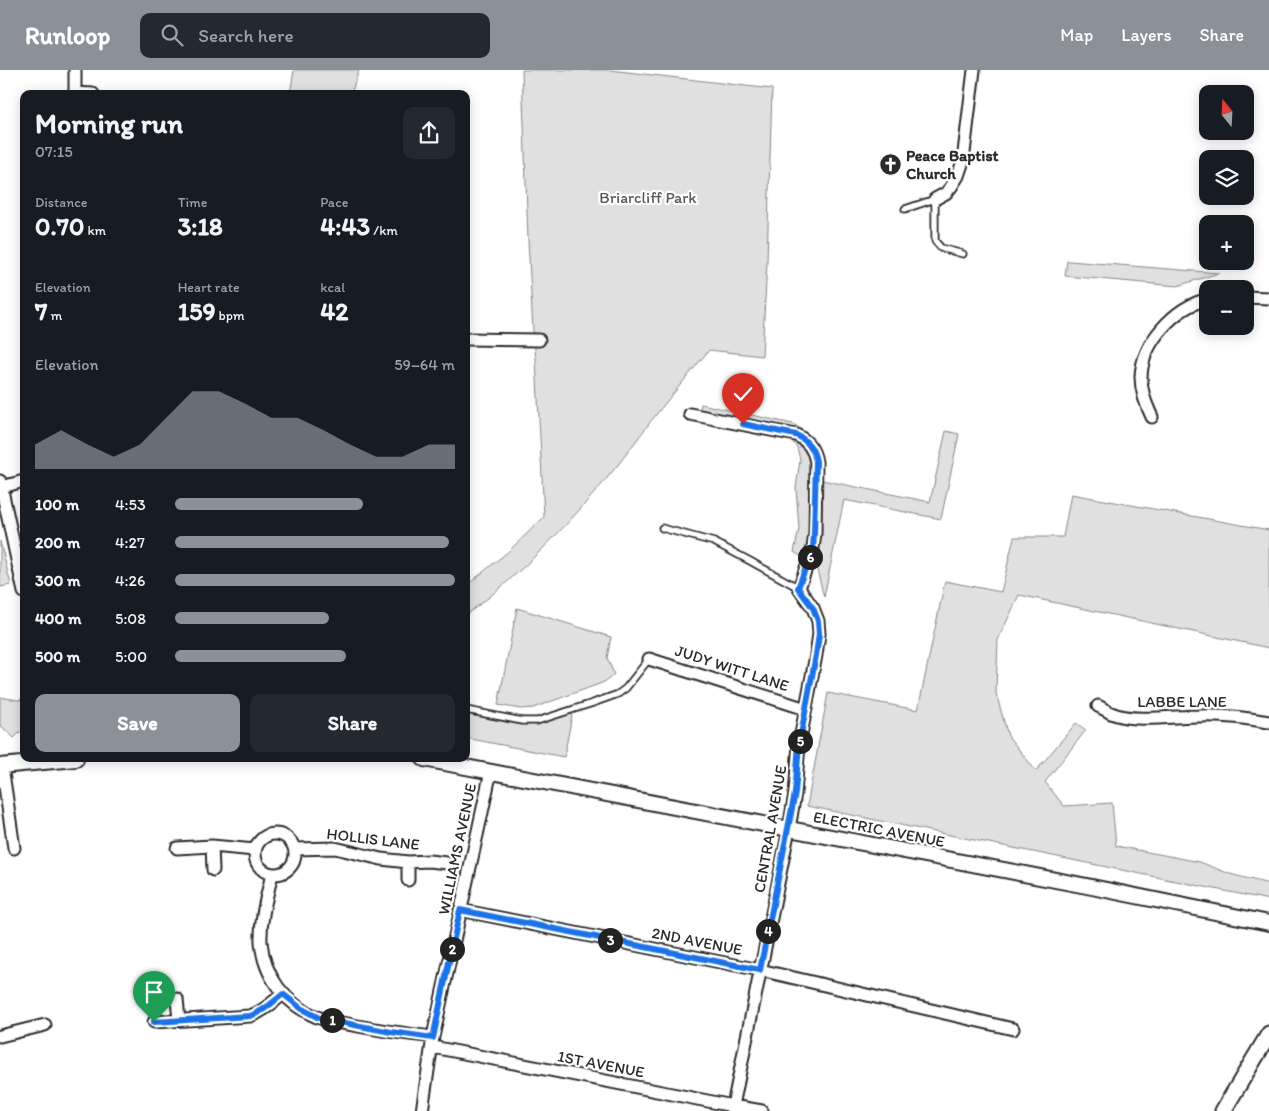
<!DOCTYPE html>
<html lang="en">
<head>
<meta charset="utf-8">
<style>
	body { margin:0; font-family:Itim,sans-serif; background:#242831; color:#f1f3f6; height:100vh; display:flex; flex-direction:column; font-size:19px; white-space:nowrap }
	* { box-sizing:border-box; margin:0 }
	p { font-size:16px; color:#9ea1a6 }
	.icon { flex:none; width:28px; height:28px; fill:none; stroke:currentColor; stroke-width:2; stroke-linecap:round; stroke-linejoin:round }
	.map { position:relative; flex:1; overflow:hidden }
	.panel { position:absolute; left:20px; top:20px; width:450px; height:672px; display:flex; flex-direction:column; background:#171b24; border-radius:10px; box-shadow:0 2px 12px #0003 }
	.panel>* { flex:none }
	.needle { width:32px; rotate:342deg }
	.buttons { position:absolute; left:1199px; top:15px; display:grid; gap:10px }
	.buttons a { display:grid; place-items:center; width:55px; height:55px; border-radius:10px; background:#171b24; box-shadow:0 2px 12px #0003; font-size:25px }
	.pin { position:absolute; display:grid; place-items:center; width:42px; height:42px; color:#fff; margin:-51px -21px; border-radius:50% 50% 50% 0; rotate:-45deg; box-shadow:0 0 5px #0007 }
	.pin .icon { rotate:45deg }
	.km { position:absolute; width:25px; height:25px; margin:-12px; border-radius:50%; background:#222; color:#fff; font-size:14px; line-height:25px; text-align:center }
	.round { display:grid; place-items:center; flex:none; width:52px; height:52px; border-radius:10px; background:#242831 }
	.summary { display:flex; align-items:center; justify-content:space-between; height:85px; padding:0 15px }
	h1 { font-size:28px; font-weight:700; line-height:38px }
	.metrics { display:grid; grid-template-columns:repeat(3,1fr); gap:8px; height:85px; padding:5px 15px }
	.metrics div { display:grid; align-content:center }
	.metrics b { font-size:25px; font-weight:700 }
	.metrics small { font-size:14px; font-weight:400 }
	.metrics p { font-size:14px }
	.chart { height:140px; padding:10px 15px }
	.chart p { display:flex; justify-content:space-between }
	.chart svg { width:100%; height:90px; margin-top:5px; fill:#8c9099; opacity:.7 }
	.action { display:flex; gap:10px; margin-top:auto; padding:10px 15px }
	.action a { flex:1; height:58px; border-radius:10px; background:#8c9099; color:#fff; font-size:20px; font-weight:700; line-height:58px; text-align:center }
	.action a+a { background:#242831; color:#f1f3f6 }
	ul { padding:0 15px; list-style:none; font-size:16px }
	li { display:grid; grid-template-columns:80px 60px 1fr; align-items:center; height:38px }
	li i { height:12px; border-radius:6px; background:#8c9099 }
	header { display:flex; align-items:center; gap:30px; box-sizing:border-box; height:70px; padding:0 25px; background:#8c9099; color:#fff }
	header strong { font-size:24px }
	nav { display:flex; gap:28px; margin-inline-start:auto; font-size:18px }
	.search { width:350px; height:45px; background:#242831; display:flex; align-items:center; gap:12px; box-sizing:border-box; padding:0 18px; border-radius:10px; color:#9ea1a6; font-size:19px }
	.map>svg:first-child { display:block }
	.green { fill:#e0e0e0; stroke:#868686 }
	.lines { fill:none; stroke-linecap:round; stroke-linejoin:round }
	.service-casing { stroke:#2b2b2b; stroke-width:9 }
	.minor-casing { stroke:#2b2b2b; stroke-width:15 }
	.tertiary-casing { stroke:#2b2b2b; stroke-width:18 }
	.secondary-casing { stroke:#2b2b2b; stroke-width:19 }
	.service { stroke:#fff; stroke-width:5.5 }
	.minor { stroke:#fff; stroke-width:11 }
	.tertiary { stroke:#fff; stroke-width:14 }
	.secondary { stroke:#fff; stroke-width:15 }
	.route-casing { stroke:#fff; stroke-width:10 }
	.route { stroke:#1a73e8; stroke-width:6 }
	.labels { text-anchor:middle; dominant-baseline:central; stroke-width:4.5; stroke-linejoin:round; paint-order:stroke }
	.poi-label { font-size:16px; font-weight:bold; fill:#2b2b2b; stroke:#fff; text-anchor:start }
	.park-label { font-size:16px; fill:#585858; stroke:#fff }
	.street-label { font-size:16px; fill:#2b2b2b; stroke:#fff }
</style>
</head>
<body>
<header>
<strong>Runloop</strong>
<div class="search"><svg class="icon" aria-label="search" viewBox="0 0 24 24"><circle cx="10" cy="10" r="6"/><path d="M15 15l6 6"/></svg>Search here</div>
<nav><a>Map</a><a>Layers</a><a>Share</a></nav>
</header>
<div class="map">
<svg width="1269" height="1041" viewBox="0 0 1269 1041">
	<rect width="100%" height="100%" fill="#fff"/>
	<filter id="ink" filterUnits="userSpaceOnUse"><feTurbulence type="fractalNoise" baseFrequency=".02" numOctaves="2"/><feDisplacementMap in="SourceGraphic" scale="10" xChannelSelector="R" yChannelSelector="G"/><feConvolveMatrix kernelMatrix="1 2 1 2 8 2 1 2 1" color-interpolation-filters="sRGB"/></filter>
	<g filter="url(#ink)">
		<!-- green -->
		<path class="green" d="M294,0H359L351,24H290Z
			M522,0H610L772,19L767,192L762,286L709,280C694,299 678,317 663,336C647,355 633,376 617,396C572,451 523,503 466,545V516L510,480L544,447L536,289L533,261L528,170Z
			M1067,191H1069L1219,203L1177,216L1065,206Z
			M701,334L793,354C799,357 808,363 811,371C813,378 812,399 812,408L930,432L946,361L959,364L941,449L844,430L824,527L816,496L794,482L799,459L796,418L800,390L797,377L790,369L698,348Z
			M1071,424L1269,460V578L1019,525L998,570L996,623L1008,666L1036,701L1076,653L1086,660L1045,712L1064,736L1112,733L1116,776L1200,792L1230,804L1269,814V830L807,736L828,623L918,640L945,511L1001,522L1014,467H1063Z
			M0,471L11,515L0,517Z
			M517,538L611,567L607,588L614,604L609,609L602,613L533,638L520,639L498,635Z
			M0,627L18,630L24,629V658L14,668L0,655Z
			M574,635L564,687L466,668V640L511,651L541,648Z"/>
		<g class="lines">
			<defs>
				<path id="service" d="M905,139L935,129V171L941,178L963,184
					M662,458L714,472L750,491L799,518
					M466,640L522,651H537L593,633L618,624L626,618L649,589"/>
				<path id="minor" d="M75,23L93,24
					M75,24V0
					M935,129L946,123L951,117L958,106L963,91L974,0
					M1245,227L1269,228
					M466,269L539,270
					M690,344L796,365C807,370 814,379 816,392L815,464L813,478L799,518L813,538L818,551L819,564L816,585L799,675L795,723L789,759L732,1041
					M1152,347C1146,334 1141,322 1141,307C1142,272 1175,237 1208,229
					M0,411L24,522
					M2,417L24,411
					M649,589L806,639
					M1098,636C1102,638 1107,641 1111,643C1135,653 1174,646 1200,646C1223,645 1246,648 1269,652
					M2,696L14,778
					M255 784a20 20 0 1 1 40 0a20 20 0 1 1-40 0Z
					M212,776L213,800
					M177,778L212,776L255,780
					M295,779L335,778L381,789L408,792L429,791L447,793
					M408,792V810
					M272,804C267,826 260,849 261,872C264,906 285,934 317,947C330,952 345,953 358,956C383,961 408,964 433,967
					M460,840L760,900L1013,959
					M177,929L179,950
					M154,952L250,946C263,942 273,932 283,924
					M0,966L45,955
					M433,977L733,1036L762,1041
					M422,1041L433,967L491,701"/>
				<path id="tertiary" d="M424,689L1087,816L1269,853
					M0,696L76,689"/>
				<path id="secondary" d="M1223,1041L1269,964"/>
			</defs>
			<!-- service casing -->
			<use href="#service" class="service-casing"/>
			<!-- minor casing -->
			<use href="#minor" class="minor-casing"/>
			<!-- tertiary casing -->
			<use href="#tertiary" class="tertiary-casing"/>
			<!-- secondary casing -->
			<use href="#secondary" class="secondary-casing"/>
			<!-- service -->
			<use href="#service" class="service"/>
			<!-- minor -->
			<use href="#minor" class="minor"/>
			<!-- tertiary -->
			<use href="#tertiary" class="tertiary"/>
			<!-- secondary -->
			<use href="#secondary" class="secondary"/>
		</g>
	</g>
	<g class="lines" filter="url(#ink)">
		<defs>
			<path id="route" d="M154,952L250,946C263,942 273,932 283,924L302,939L319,948L391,962L433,968L460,840L760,900L795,723L799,675L816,585L819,564L818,551L813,538L798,518L813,478L814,464L816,392C814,379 807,370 796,365L743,354"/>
		</defs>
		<!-- route casing -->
		<use href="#route" class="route-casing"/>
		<!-- route -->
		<use href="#route" class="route"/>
	</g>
	<!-- icons -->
	<defs>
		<symbol id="church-disc" viewBox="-11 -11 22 22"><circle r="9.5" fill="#2b2b2b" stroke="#fff"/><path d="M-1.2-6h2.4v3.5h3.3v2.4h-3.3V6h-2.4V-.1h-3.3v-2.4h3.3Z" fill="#fff"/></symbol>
	</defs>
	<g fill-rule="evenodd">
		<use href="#church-disc" x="878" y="82" width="25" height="25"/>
	</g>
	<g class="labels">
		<!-- poi labels -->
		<g class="poi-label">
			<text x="906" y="85">Peace Baptist<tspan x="906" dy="18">Church</tspan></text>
		</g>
		<!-- park labels -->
		<g class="park-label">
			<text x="648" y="127">Briarcliff Park</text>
		</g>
		<!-- street labels -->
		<g class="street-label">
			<text transform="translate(732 598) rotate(18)">JUDY WITT LANE</text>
			<text x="1182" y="631">LABBE LANE</text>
			<text transform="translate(770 759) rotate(-80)">CENTRAL AVENUE</text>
			<text transform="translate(879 759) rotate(11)">ELECTRIC AVENUE</text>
			<text transform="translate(373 769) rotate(7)">HOLLIS LANE</text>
			<text transform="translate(457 779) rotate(-78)">WILLIAMS AVENUE</text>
			<text transform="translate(697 871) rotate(11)">2ND AVENUE</text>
			<text transform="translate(601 994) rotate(11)">1ST AVENUE</text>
		</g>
	</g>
</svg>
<div class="buttons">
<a><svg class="needle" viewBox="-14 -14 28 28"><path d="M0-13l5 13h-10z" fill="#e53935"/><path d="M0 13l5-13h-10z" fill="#9ea1a6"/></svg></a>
<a><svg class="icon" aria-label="layers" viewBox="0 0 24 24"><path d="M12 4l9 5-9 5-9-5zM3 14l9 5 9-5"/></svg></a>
<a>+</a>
<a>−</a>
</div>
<div class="pin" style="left:154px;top:952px;background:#1e9e55"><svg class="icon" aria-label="arrive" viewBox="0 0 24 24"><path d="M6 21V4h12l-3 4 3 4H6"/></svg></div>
<div class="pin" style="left:743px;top:354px;background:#d93025"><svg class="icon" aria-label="check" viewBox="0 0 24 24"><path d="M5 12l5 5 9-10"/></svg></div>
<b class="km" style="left:332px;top:950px">1</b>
<b class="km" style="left:452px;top:879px">2</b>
<b class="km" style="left:610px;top:870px">3</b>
<b class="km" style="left:768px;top:861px">4</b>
<b class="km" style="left:800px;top:671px">5</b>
<b class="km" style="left:810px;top:487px">6</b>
<section class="panel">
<div class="summary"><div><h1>Morning run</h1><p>07:15</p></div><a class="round"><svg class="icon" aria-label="share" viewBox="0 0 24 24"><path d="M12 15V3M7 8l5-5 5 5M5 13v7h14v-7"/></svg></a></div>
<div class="metrics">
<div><p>Distance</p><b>0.70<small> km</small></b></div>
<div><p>Time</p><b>3:18</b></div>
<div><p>Pace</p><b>4:43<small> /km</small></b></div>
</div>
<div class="metrics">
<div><p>Elevation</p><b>7<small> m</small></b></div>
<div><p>Heart rate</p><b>159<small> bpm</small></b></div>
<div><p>kcal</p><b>42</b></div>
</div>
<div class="chart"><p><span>Elevation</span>59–64 m</p>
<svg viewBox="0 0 160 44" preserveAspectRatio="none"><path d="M0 44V32L10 25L20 32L30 38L40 32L50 19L60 6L70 6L80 12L90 19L100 19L110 25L120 32L130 38L140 38L150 32L160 32V44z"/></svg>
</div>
<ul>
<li><b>100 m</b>4:53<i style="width:67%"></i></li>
<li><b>200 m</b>4:27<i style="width:98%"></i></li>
<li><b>300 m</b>4:26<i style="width:100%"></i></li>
<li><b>400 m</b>5:08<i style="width:55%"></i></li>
<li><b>500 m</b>5:00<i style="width:61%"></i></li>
</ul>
<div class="action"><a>Save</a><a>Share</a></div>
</section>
</div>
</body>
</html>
